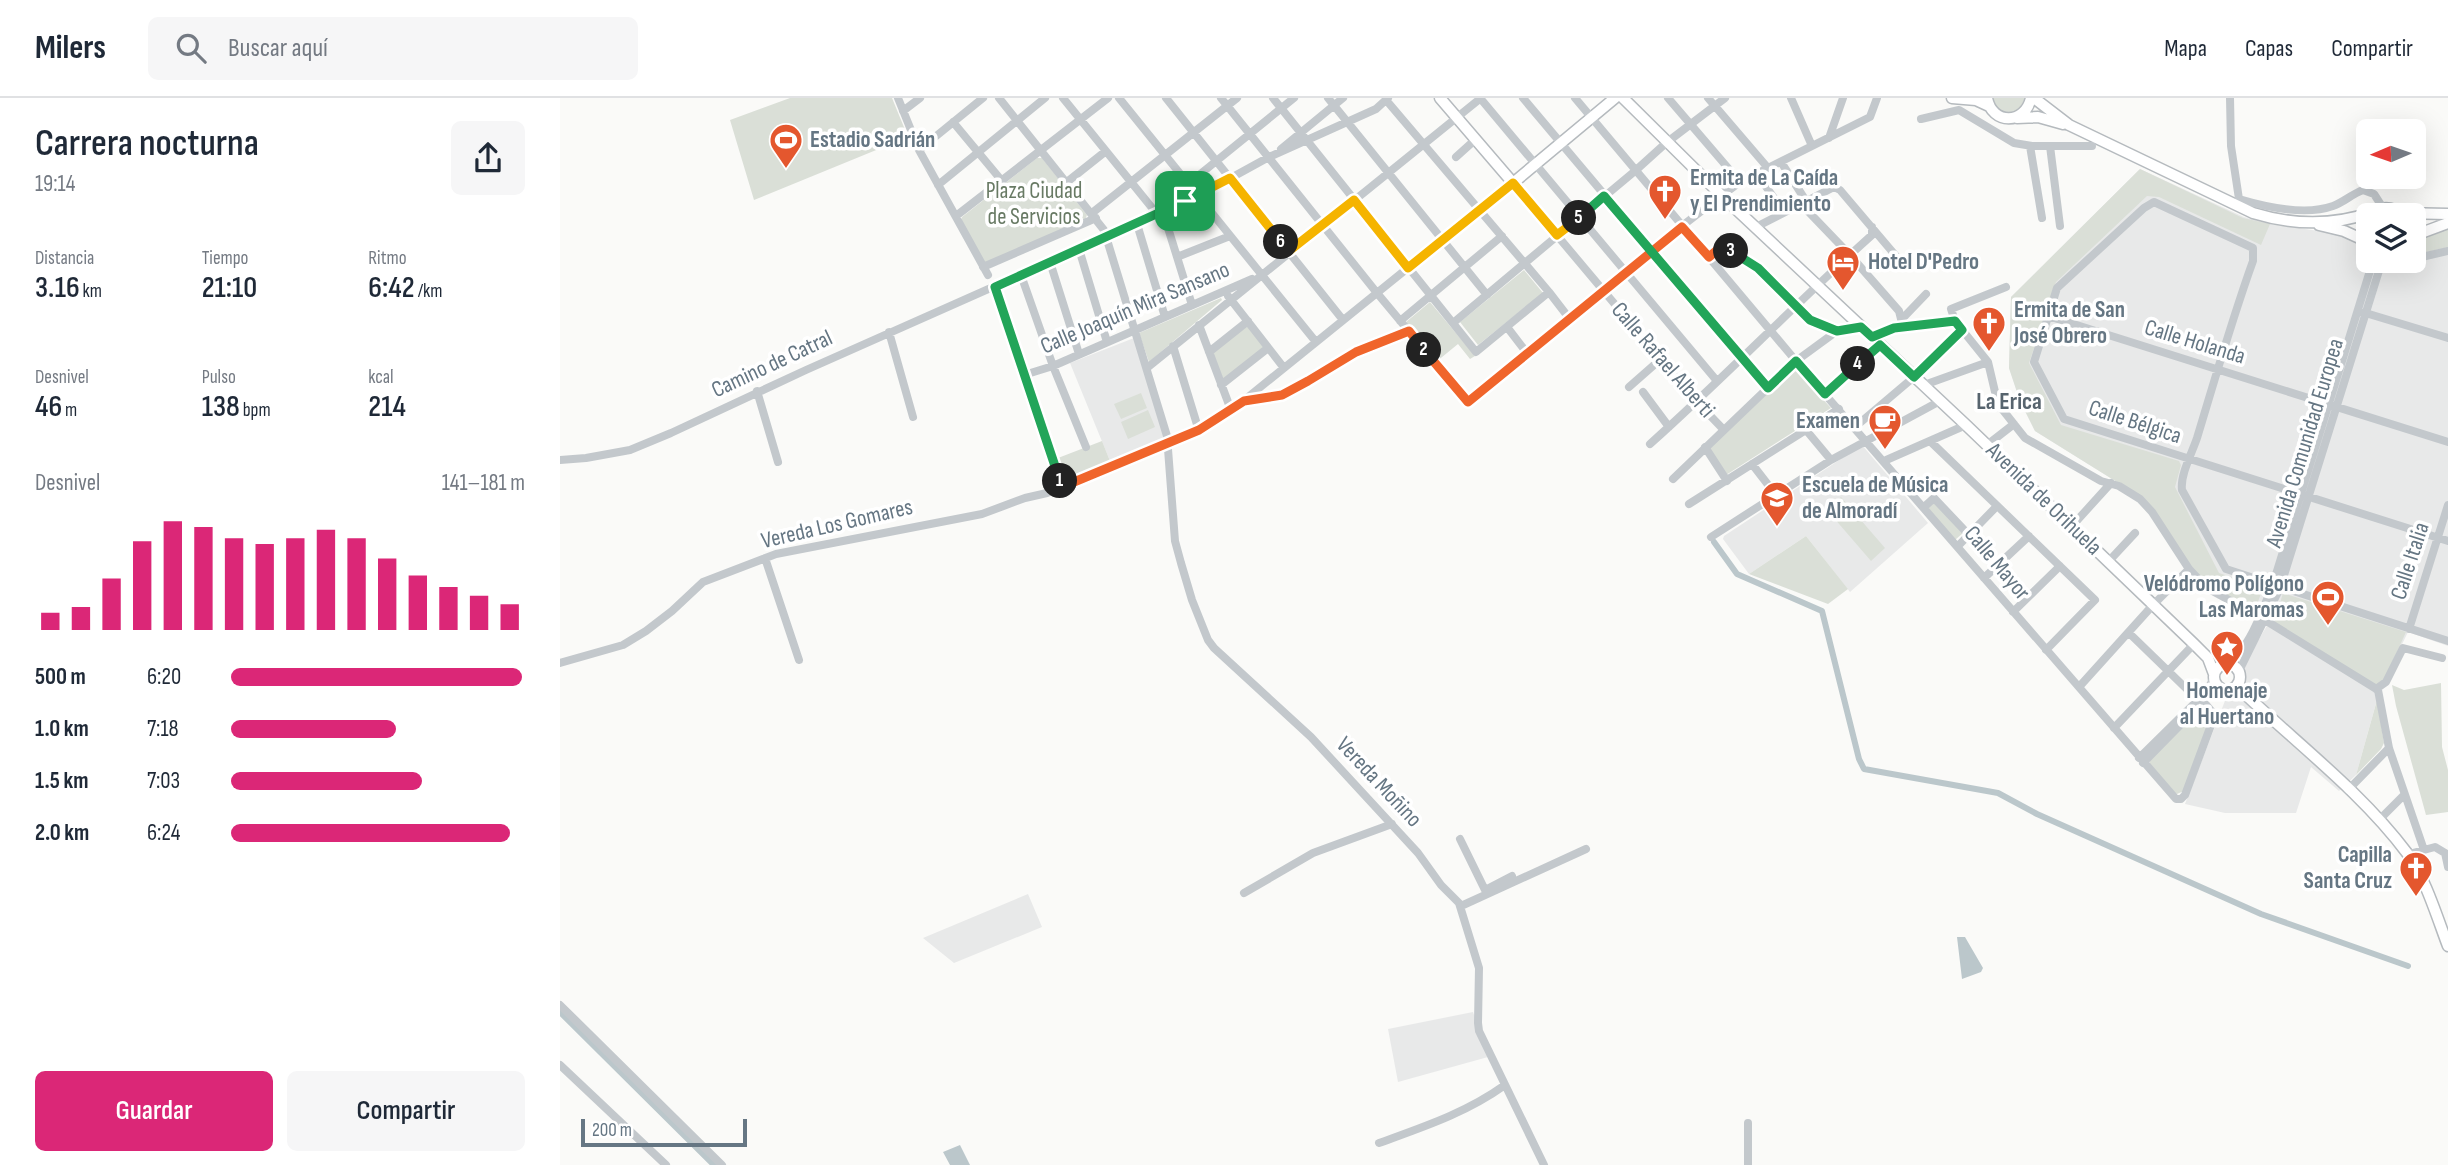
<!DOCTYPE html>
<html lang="es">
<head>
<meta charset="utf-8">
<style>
	body { margin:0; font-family:"Sofia Sans Condensed",sans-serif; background:#f6f6f7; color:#1f2937; height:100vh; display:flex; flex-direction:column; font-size:26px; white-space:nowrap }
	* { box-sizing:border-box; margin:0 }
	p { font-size:23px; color:#747a83 }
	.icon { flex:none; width:38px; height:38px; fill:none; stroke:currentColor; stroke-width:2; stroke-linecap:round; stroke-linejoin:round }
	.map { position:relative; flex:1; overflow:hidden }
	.panel { display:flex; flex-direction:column; background:#fff; width:560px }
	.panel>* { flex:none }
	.needle { width:46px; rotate:268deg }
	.buttons { position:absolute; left:1796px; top:21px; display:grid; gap:14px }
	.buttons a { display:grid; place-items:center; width:70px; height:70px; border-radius:10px; background:#fff; box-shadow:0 7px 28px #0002; font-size:35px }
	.scale { position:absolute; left:21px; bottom:18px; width:166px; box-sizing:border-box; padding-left:7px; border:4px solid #657683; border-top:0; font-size:19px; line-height:24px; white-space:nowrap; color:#657683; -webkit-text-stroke:5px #fff; paint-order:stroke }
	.pin { position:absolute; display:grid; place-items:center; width:60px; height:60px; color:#fff; margin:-30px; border-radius:14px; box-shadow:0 4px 10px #0006 }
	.km { position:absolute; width:35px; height:35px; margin:-18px; border-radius:50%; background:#222; color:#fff; font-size:19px; line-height:35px; text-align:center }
	.round { display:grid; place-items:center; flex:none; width:74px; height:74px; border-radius:10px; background:#f6f6f7 }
	.head { display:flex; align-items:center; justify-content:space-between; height:119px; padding:0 35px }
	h1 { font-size:38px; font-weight:600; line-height:52px }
	.stats { display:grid; grid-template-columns:repeat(3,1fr); gap:10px; height:119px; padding:7px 35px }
	.stats div { display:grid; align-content:center }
	.stats b { font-size:30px; font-weight:600 }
	.stats small { font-size:19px; font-weight:400 }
	.stats p { font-size:19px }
	.chart { height:196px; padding:14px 35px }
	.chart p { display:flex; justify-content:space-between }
	.chart svg { width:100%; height:126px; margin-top:7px; stroke:#db2777; stroke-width:6 }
	.primary-button { display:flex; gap:14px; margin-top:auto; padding:14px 35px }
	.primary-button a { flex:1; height:80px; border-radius:10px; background:#db2777; color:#fff; font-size:28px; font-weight:600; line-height:80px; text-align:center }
	.primary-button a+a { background:#f6f6f7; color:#1f2937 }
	ul { padding:0 35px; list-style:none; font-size:23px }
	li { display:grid; grid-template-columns:112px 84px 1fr; align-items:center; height:52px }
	li i { height:18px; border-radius:9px; background:#db2777 }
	header { display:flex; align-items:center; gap:42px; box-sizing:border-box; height:98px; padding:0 35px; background:#fff; border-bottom:2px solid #e0e1e3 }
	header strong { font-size:33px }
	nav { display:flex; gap:38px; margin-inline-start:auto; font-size:24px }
	.search { width:490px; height:63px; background:#f6f6f7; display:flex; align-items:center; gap:18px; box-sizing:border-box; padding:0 24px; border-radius:10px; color:#747a83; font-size:26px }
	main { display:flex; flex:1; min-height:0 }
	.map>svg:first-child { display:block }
	.built { fill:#e8e9e9 }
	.green { fill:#dadfd7 }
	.water { fill:#bbc7cb }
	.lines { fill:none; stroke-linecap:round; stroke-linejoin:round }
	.canal { stroke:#bbc7cb; stroke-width:6 }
	.major-casing { stroke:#b5babe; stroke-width:13 }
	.minor { stroke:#c3c8cc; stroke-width:8 }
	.major { stroke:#fff; stroke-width:10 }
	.split-1-casing { stroke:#fff; stroke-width:14 }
	.split-2-casing { stroke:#fff; stroke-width:14 }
	.split-3-casing { stroke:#fff; stroke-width:14 }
	.split-4-casing { stroke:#fff; stroke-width:14 }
	.split-5-casing { stroke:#fff; stroke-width:14 }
	.split-6-casing { stroke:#fff; stroke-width:14 }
	.split-7-casing { stroke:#fff; stroke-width:14 }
	.split-1 { stroke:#22a559; stroke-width:9 }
	.split-2 { stroke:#f0652b; stroke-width:9 }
	.split-3 { stroke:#f0652b; stroke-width:9 }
	.split-4 { stroke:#22a559; stroke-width:9 }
	.split-5 { stroke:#22a559; stroke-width:9 }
	.split-6 { stroke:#f5b400; stroke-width:9 }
	.split-7 { stroke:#f5b400; stroke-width:9 }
	.labels { text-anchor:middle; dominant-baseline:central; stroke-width:7; stroke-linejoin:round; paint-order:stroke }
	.poi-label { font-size:23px; font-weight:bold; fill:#657683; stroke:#fff; text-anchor:start }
	.park-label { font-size:23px; fill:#687a64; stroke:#fff }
	.street-label { font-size:23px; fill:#657683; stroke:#fff }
	.neighbourhood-label { font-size:24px; font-weight:bold; fill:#57646e; stroke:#fff }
</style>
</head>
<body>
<header>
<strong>Milers</strong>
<div class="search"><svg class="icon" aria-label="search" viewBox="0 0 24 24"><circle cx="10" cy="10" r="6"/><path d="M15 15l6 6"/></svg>Buscar aquí</div>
<nav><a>Mapa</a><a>Capas</a><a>Compartir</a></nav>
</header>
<main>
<section class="panel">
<div class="head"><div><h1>Carrera nocturna</h1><p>19:14</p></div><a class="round"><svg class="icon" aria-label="share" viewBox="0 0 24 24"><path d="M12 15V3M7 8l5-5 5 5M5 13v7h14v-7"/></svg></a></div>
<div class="stats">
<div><p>Distancia</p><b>3.16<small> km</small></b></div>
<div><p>Tiempo</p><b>21:10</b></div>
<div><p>Ritmo</p><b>6:42<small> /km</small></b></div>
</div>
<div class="stats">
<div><p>Desnivel</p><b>46<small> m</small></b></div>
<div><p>Pulso</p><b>138<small> bpm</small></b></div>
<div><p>kcal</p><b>214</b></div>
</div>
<div class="chart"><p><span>Desnivel</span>141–181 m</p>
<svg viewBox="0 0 160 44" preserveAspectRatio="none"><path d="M5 44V38M15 44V36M25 44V26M35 44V13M45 44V6M55 44V8M65 44V12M75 44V14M85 44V12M95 44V9M105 44V12M115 44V19M125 44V25M135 44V29M145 44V32M155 44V35"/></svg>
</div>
<ul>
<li><b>500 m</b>6:20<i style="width:99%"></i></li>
<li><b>1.0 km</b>7:18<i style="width:56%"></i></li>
<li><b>1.5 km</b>7:03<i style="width:65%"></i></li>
<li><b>2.0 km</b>6:24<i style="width:95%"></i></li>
</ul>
<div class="primary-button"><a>Guardar</a><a>Compartir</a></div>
</section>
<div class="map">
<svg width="1888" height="1067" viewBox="0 0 1888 1067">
	<rect width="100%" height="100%" fill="#fafaf8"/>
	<!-- built -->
	<path class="built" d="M1580,71L1684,119L1710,126L1787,137L1808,151V163H1853V142L1888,128V548L1848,534L1820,591L1796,677L1779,693L1751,669L1736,715H1665L1625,706L1668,595L1680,588L1682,576L1681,571L1711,521L1649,488L1581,399L1475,333L1460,303L1449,270L1451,199Z
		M574,240L605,340L550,363L510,265Z
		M1302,347L1368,425L1290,494L1246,438L1189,476L1163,441L1164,438Z
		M468,796L482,829L394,865L363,840Z
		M913,914L928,959L838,984L828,931Z"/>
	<!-- green -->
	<path class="green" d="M230,0H332L348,39L194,102L170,22Z
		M1433,0H1465L1458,14C1445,16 1436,15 1433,0Z
		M477,60H482L527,117L525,122L426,165L422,163L401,123L402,119Z
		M1580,71L1683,120L1710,126L1701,147L1599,99L1587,98L1496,184L1469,265L1501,327L1619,363L1621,367L1615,389L1659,475L1703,490L1695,512L1649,488L1630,469L1581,399L1475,333L1460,303L1449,270L1451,199Z
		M1888,129V149L1853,157V143L1860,139Z
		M964,172L983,195L918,247L900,224Z
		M661,200L662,202L589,264L579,235Z
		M870,204L915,258L910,261L898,246L876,264L846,224Z
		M688,228L704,247L703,250L664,283L652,253Z
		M1234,270L1271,310L1166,377L1149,350Z
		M581,295L587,310L561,321L554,306Z
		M588,312L595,329L568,341L561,324Z
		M542,343L550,363L505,381L498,360Z
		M1281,399L1325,450L1311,463L1267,412Z
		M1374,403L1403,435L1395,442L1367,409Z
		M1246,438L1288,491L1268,506L1189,476Z
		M1723,495L1846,534L1820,591L1714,525Z
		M1881,585L1882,649L1888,672V714L1866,717L1836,608L1832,587L1844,592Z
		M1817,602L1824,645L1821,651L1796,677Z
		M1641,610L1647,612L1652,620L1624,693L1617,696L1614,695L1590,666V662L1638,611Z"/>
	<!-- water -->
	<path class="water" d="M1397,839H1405L1423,870L1421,874L1402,881Z
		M400,1047L410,1067H390L383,1054Z"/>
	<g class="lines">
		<!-- canal -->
		<path class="canal" d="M1154,444L1177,476L1262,513L1299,661L1304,671L1438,695L1477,716L1701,816L1848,868
			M0,914L154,1067"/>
		<defs>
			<path id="major" d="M880,0L953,85L1055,0
				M1063,0L1162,98L1406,327L1634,546L1648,560L1654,576
				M1392,0L1416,2L1429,8
				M1427,0C1432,27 1465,27 1471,0
				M1474,0L1509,27L1693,115C1732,127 1773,128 1813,114
				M1457,20L1478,19L1503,26
				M1840,115L1888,116
				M1810,117C1820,108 1832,108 1842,117
				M1808,120L1804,133L1808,145
				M1759,127L1784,133L1806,143
				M1853,138L1888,125
				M1654 579a13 13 0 1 1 26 0a13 13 0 1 1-26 0Z
				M1673,591L1686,597C1739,647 1803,696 1847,755C1865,779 1877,819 1888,848"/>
		</defs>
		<!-- major casing -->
		<use href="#major" class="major-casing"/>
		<!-- minor -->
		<path class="minor" d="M338,0L359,52L428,177
			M439,0L544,132L607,338L615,443L621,465L632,502L648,542L654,550L751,639L858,755L881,787L899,805L919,870L918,925L919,933L984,1067
			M503,0L597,116L628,86L734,0
			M559,0L756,244
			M606,0L783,222
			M661,0L817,195L908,304C998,230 1086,153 1180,84L1310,19L1317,0
			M713,0L916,254L989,194
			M768,0L927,197
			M920,0L1157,283
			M963,0L1207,290
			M1015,0L1236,263L1616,701H1621L1625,697L1654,619V616L1643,603
			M1108,0L1180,84
			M1148,0L1208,70
			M1231,0L1252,48
			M1670,0L1671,48L1679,101C1706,109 1745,118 1773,108C1784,104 1792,96 1803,92L1814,96L1823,110
			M826,2L989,194L1009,220
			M343,13L360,0
			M1361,21L1399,12L1454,45L1472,48H1532
			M393,24L442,83
			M1269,40L1283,0
			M1470,48L1482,120
			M1490,48L1500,128
			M721,51L783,0
			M359,52L423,0
			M896,59L916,41
			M1221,64L1246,103
			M1197,76L1224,114
			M507,84L546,53
			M378,87L485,0
			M1241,106L1290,157L1339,213L1343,229
			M603,114L632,207
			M532,115L677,0
			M396,118L548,0
			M577,126L605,219
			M1196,129L1274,89L1280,92L1336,158
			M519,151L547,244
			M617,159L670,138
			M1149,159L1162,148H1165L1198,170L1246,219L1277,233
			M1853,161L1888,153
			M1827,163L1833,166L1847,163
			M490,164L519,256
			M423,169L536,120
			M461,177L493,268L526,349
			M434,189L502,389
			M668,198L724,270
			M1799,213L1888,240
			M1488,218L1888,344
			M1342,221L1366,196
			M840,223L942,138
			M1395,223L1391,211L1446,189
			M893,225L1075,73L1106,45L1165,0
			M639,227L671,312
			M947,229L967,255
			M329,234L353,319
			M1312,239L1333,231L1395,223L1428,264L1436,298L1442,311L1465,340L1541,383L1559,388L1580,401L1592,414L1629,471L1647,490L1700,519L1818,592L1829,650L1864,752
			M613,248L639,333
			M649,254L688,223
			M587,270L921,0
			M464,277L493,268L692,181
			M661,287L708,250
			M1364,287L1428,264
			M1069,289L1102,260
			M197,293L218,364
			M1083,294L1109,329
			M1265,296L1320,247
			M684,303C730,301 754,276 793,256C810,246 830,240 849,233
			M1295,329L1354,279L1402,231
			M1246,332L1271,362
			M1371,344L1535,502L1486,552
			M1090,346C1166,278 1236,205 1312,137V129
			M1427,347L1454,326
			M1145,349L1167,383
			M0,362L26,360L70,352L111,335L246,272L638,98L709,59L816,11L828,0
			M1324,363L1406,327
			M1192,366L1216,397
			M1113,381L1236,263L1277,233L1301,229
			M1129,406L1279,311
			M1364,409L1374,400L1409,437
			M1512,428L1551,385
			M1151,439L1271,362L1380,303
			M1888,443L1504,321L1474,264L1497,190L1584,110L1594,104L1693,150V163C1672,221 1655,281 1637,340C1632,355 1620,377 1622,392L1666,471L1888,543
			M1398,448L1437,408
			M205,460L239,562
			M1549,463L1575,435
			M1424,480L1469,438
			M1453,514L1500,468
			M1849,531L1888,407
			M1569,535L1637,601
			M0,565L63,547L86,533L112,513L143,484L216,456L422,416L465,400L487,395L639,333L677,308L953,85L1137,304L1163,331
			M1668,565C1689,552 1704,509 1713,486L1813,163
			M1679,573L1720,490L1822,163
			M1519,589L1593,507L1629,471
			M1816,591L1826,584L1843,550L1882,560
			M1646,600L1651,595L1662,591
			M1554,630L1634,546
			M1579,660L1646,594L1654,580
			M1583,665L1635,612
			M1788,692L1829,650
			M1819,722L1844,697
			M900,741L925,792
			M1849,756L1875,749L1885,755L1888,769
			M927,791L952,778
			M684,795L753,755L832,726
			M901,808L1026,751
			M0,907L162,1067
			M0,967L106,1067
			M1188,1025V1067
			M819,1045C863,1029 906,1015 945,987"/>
		<!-- major -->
		<use href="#major" class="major"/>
	</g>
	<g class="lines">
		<defs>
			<path id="split-1" d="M500,383L435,189L625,103"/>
			<path id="split-2" d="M500,383L502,389L639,332L684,303L722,297L748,283L796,254L849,233L864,252"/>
			<path id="split-3" d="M864,252L908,304L1122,129L1149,159L1162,148L1171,153"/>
			<path id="split-4" d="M1171,153L1198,170L1250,222L1277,233L1301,229L1312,239L1334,230L1395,223L1402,232L1354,279L1320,247L1298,266"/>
			<path id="split-5" d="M1019,120L1044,98L1208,290L1236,263L1265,296L1298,266"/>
			<path id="split-6" d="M721,144L729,153L794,102L848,170L953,85L997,137L1019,120"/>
			<path id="split-7" d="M625,103L670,80L721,144"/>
		</defs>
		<!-- split-1 casing -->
		<use href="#split-1" class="split-1-casing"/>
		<!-- split-2 casing -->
		<use href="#split-2" class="split-2-casing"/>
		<!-- split-3 casing -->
		<use href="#split-3" class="split-3-casing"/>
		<!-- split-4 casing -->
		<use href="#split-4" class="split-4-casing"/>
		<!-- split-5 casing -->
		<use href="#split-5" class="split-5-casing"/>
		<!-- split-6 casing -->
		<use href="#split-6" class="split-6-casing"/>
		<!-- split-7 casing -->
		<use href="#split-7" class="split-7-casing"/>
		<!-- split-1 -->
		<use href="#split-1" class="split-1"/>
		<!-- split-2 -->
		<use href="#split-2" class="split-2"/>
		<!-- split-3 -->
		<use href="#split-3" class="split-3"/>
		<!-- split-4 -->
		<use href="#split-4" class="split-4"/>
		<!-- split-5 -->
		<use href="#split-5" class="split-5"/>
		<!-- split-6 -->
		<use href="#split-6" class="split-6"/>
		<!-- split-7 -->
		<use href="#split-7" class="split-7"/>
	</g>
	<!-- icons -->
	<defs>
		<symbol id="stadium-pin" viewBox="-11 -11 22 30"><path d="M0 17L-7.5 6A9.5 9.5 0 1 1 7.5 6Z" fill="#e4572e" stroke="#fff"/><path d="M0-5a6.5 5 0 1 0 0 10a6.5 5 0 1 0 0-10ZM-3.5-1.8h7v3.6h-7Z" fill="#fff"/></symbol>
		<symbol id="church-pin" viewBox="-11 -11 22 30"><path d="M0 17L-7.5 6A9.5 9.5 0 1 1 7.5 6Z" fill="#e4572e" stroke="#fff"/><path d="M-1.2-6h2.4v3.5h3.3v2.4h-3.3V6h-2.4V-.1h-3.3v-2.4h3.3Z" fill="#fff"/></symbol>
		<symbol id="hotel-pin" viewBox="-11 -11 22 30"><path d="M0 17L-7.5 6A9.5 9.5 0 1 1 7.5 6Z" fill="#e4572e" stroke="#fff"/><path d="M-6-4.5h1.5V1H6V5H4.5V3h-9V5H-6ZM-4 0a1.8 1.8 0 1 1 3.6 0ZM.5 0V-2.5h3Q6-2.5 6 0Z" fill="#fff"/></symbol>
		<symbol id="cafe-pin" viewBox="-11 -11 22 30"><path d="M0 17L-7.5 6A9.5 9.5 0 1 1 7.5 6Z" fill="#e4572e" stroke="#fff"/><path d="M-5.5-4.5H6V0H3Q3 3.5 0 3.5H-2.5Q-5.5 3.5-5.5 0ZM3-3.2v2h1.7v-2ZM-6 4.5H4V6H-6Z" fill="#fff"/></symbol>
		<symbol id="university-pin" viewBox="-11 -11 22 30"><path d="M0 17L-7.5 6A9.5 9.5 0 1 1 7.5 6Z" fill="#e4572e" stroke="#fff"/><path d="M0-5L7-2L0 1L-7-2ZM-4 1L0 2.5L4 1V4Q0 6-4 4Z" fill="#fff"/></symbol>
		<symbol id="sight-pin" viewBox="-11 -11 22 30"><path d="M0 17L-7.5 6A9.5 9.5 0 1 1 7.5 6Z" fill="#e4572e" stroke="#fff"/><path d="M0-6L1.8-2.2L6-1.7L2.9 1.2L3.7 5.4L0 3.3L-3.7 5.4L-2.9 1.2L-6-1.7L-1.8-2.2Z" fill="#fff"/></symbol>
	</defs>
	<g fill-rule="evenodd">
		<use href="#stadium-pin" x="207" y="23" width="38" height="52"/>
		<use href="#church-pin" x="1086" y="74" width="38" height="52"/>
		<use href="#hotel-pin" x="1264" y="145" width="38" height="52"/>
		<use href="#church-pin" x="1410" y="206" width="38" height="52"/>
		<use href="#cafe-pin" x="1306" y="304" width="38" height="52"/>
		<use href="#university-pin" x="1198" y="381" width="38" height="52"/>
		<use href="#stadium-pin" x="1749" y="480" width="38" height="52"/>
		<use href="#sight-pin" x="1648" y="530" width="38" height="52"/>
		<use href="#church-pin" x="1837" y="751" width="38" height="52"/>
	</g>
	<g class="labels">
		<!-- poi labels -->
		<g class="poi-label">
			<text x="250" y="42">Estadio Sadrián</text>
			<text x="1130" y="80">Ermita de La Caída<tspan x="1130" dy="26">y El Prendimiento</tspan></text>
			<text x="1308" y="164">Hotel D'Pedro</text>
			<text x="1454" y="212">Ermita de San<tspan x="1454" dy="26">José Obrero</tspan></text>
			<text x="1300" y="323" text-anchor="end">Examen</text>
			<text x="1242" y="387">Escuela de Música<tspan x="1242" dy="26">de Almoradí</tspan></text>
			<text x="1744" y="486" text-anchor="end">Velódromo Polígono<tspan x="1744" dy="26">Las Maromas</tspan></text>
			<text x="1667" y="593" text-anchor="middle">Homenaje<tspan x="1667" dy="26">al Huertano</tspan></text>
			<text x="1832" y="757" text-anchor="end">Capilla<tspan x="1832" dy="26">Santa Cruz</tspan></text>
		</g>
		<!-- park labels -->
		<g class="park-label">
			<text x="474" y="93">Plaza Ciudad<tspan x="474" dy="26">de Servicios</tspan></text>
		</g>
		<!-- street labels -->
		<g class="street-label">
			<text transform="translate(575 210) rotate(-23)">Calle Joaquín Mira Sansano</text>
			<text transform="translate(1635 244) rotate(17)">Calle Holanda</text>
			<text transform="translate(1103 262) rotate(49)">Calle Rafael Alberti</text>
			<text transform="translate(212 266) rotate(-25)">Camino de Catral</text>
			<text transform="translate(1575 324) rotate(18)">Calle Bélgica</text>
			<text transform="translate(1745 345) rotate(-73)">Avenida Comunidad Europea</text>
			<text transform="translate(1484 401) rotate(44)">Avenida de Orihuela</text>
			<text transform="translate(277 426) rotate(-13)">Vereda Los Gomares</text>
			<text transform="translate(1850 463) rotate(-72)">Calle Italia</text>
			<text transform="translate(1437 465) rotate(50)">Calle Mayor</text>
			<text transform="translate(819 684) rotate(47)">Vereda Moñino</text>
		</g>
		<!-- neighbourhood labels -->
		<g class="neighbourhood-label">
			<text x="1449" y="303">La Erica</text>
		</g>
	</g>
</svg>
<div class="buttons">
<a><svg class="needle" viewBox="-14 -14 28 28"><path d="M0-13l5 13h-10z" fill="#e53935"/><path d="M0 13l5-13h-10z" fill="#747a83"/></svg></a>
<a><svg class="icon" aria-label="layers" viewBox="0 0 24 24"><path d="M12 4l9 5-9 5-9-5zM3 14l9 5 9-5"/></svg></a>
</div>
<div class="scale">200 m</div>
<div class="pin" style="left:625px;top:103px;background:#1e9e55"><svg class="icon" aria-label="arrive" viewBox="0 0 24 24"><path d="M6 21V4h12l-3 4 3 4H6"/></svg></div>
<b class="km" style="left:500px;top:383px">1</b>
<b class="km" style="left:864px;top:252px">2</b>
<b class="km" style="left:1171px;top:153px">3</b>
<b class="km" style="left:1298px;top:266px">4</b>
<b class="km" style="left:1019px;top:120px">5</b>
<b class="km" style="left:721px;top:144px">6</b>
</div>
</main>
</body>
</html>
